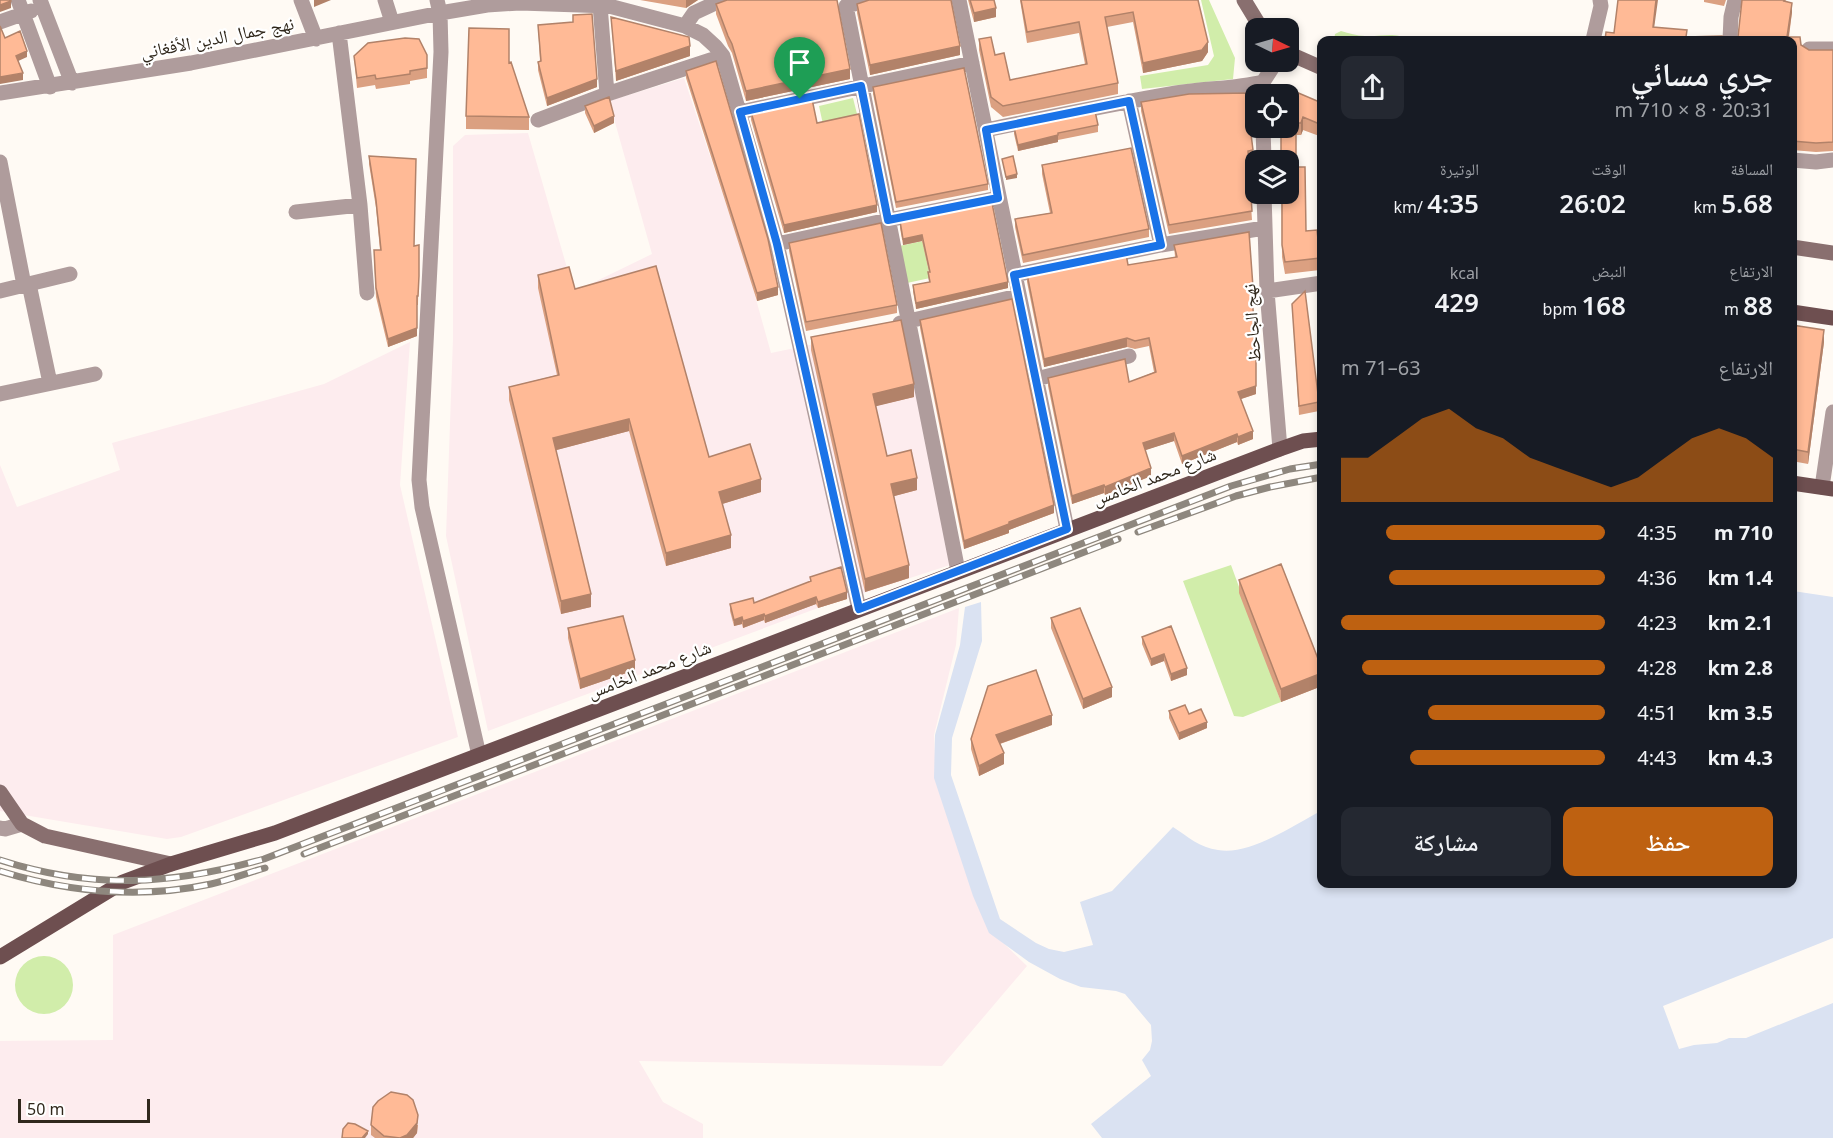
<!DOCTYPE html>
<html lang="ar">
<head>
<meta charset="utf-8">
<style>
	body { margin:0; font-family:"Noto Sans","Noto Naskh Arabic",sans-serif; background:#242831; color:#f1f3f6; direction:rtl; height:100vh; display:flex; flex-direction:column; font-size:22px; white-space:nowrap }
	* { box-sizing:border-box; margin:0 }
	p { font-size:20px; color:#9ea1a6 }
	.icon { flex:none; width:33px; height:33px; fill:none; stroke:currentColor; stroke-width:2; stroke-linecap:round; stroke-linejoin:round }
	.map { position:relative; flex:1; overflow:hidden; direction:ltr }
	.details { position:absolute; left:1317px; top:36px; width:480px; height:852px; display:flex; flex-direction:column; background:#171b24; border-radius:12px; box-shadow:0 3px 9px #0003; direction:rtl }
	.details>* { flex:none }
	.needle { width:39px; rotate:95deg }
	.controls { position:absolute; left:1245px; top:18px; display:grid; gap:12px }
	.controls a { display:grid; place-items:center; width:54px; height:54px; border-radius:12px; background:#171b24; box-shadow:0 3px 9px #0003; font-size:30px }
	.scale { position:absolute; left:18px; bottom:15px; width:132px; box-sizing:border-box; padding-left:6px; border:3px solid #30281c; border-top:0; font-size:16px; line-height:21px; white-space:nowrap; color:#30281c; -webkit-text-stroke:4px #fff; paint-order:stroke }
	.pin { position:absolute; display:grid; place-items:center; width:51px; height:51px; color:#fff; margin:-62px -26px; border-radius:50% 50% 50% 0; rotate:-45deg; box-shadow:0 0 6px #0007 }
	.pin .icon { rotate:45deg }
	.round { display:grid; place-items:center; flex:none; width:63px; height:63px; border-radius:12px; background:#242831 }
	.head { display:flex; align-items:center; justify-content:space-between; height:102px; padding:0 24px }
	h1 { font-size:33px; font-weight:600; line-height:45px }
	.stats { display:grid; grid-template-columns:repeat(3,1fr); gap:9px; height:102px; padding:6px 24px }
	.stats div { display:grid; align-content:center }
	.stats b { font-size:26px; font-weight:600 }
	.stats small { font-size:16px; font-weight:400 }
	.stats p { font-size:16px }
	.chart { height:168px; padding:12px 24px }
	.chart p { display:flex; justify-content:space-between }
	.chart svg { width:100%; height:108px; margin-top:6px; fill:#be6111; opacity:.7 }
	.cta { display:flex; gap:12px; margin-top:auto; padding:12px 24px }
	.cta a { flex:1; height:69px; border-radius:12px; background:#be6111; color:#fff; font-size:24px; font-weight:600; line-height:69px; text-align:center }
	.cta a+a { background:#242831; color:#f1f3f6 }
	ul { padding:0 24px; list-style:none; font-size:20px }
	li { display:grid; grid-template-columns:96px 72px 1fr; align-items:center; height:45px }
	li i { height:15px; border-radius:8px; background:#be6111 }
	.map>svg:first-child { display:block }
	.industrial { fill:#fdecee }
	.green { fill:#d1edaa }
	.water { fill:#dae2f2 }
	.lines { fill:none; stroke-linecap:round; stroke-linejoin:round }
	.street { stroke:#af9c9c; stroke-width:15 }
	.secondary { stroke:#896f6f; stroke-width:15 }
	.primary { stroke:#6e4f50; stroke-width:15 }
	.rail-casing { stroke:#8e877e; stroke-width:7 }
	.rail { stroke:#fff; stroke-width:4.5; stroke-dasharray:14; stroke-linecap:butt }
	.wall { fill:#dba081 }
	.shaded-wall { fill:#b28269 }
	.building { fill:#ffba96; stroke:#b28269; stroke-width:1.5 }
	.route-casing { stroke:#fff; stroke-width:12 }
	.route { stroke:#1a73e8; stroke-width:8 }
	.labels { text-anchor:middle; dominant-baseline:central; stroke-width:4.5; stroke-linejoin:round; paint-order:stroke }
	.street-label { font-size:18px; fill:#30281c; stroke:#fff }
</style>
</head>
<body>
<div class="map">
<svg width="1833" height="1138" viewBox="0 0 1833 1138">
	<rect width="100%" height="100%" fill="#fffaf4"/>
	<!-- industrial -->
	<path class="industrial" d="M684,78L747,267L771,353L905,325L950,565L818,608L488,731L446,536L453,339V146L465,135L528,133L574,292L652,254L609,101Z
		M410,342L400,485L458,737L181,837L167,839L0,811V465L17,507L120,470L112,443L324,384Z
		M959,608L956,645L934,735L936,777L991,931L1027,966L942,1066L639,1061L663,1102L703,1124V1138H0V1041L113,1040V935Z"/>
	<!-- green -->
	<path class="green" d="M1201,0H1209L1235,58L1233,79L1142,89L1140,76L1208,65L1214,56Z
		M1341,31C1349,33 1357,36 1365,36C1382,37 1394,31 1409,40H1334L1335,34Z
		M853,98L859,122L824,129L819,106Z
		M923,241L930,278L907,283L899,246Z
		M1231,565L1281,702L1243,717L1234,716L1183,581Z
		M15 985a29 29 0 1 1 58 0a29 29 0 1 1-58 0Z"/>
	<!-- water -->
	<path class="water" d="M1793,591L1833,597V938L1663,1006L1679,1049L1694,1045L1717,1043L1729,1038H1746L1833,1003V1138H1102L1091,1124L1151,1076L1142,1060L1150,1050L1152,1041L1151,1025L1125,994L1116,991L1081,987L1060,979L1029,962L989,933L973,896L934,778L935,735L960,645L965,607L981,602L982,641L952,738L951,775L1000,919L1036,943L1049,949L1064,952L1093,945L1080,902L1112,891L1173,827C1187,836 1200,848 1218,850C1249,856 1294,825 1321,811L1322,884H1792Z"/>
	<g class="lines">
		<!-- street -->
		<path class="street" d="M18,0L50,87
			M40,0L72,83
			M301,0L316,39
			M385,0L392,22
			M437,0L440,13L441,52L419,480L422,507L479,755
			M871,0L846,6L958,571
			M959,0L1067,529
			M600,5L607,94
			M0,22L31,11
			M685,26L694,13L722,0
			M339,33L360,205L367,293
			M1593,40L1601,6L1600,0
			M1730,40L1731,17L1735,0
			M1809,49H1833
			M0,93L191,63L440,13L487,5L520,3L609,6L685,26L703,35L715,46L723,56L777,244L859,609
			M1263,94V82L1276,62
			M1129,101L1161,245
			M740,112L972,63
			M538,120L607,94L723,56
			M1263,128L1264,160
			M986,130C1049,117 1112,104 1176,93C1205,88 1234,89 1263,82
			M1792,160L1816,162L1833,160
			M0,162L24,285
			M1264,194L1267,291L1280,449
			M296,212L360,205
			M777,244L888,220L998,198
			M1014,275L1161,245L1264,228
			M29,284L50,383
			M0,291L70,274
			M1267,291L1322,283
			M900,323L1018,296
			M1036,379L1129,356
			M0,394L95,374
			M1822,487L1833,412
			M0,828L5,829L22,824"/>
		<!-- secondary -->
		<path class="secondary" d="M1244,0L1261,28
			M1288,53L1322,68
			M1792,247L1833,253
			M0,792L22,824L45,836L171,864"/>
		<!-- primary -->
		<path class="primary" d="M1792,312L1833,318
			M1792,483L1833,489
			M0,957L123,882L171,864L275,833L1280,449L1303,441L1322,439"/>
		<defs>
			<path id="rail" d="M1138,532L1236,496L1270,487L1322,477
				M304,854L1118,539
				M0,860C94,890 171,885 264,859L1231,486L1290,469L1322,464
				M0,871C68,892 141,899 211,884C229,880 247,873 265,868"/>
		</defs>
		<!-- rail casing -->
		<use href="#rail" class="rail-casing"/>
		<!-- rail -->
		<use href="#rail" class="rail"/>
	</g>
	<!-- wall -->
	<path class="wall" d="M640,0H698L686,8Z
		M968,0H994L996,17L974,22Z
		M1020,0H1198L1208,52L1202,61L1143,73L1133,22L1107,27L1118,83V94L1003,117L991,107L979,50V39L995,55L1010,80L1085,64L1079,33L1027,43Z
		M1704,0H1726L1724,6L1704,2Z
		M837,2L850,79L746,101L732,53L728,46L716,14V4Z
		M1786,2L1792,12L1789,37L1809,50H1833V151L1816,152L1792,150V40L1738,37Z
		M857,4L960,55L870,75L857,13Z
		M611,17L690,56L616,81Z
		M538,25L597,87L547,106L538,70V62L540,61Z
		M427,55V78L410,81V84L376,89L375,85L357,88L354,56Z
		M509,63L529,117V130L466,129V116Z
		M686,71L778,295L757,301L686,78Z
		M873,87L988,184V190L896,208L873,94Z
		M1141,102L1250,126L1253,150V159H1248L1252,220L1169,234L1141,111Z
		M1322,103V137L1303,130L1301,135H1296V167L1306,231L1320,258V270L1285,274L1282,257L1281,128Z
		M585,106L614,123L594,133L585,113Z
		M751,112L817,123L877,212L784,233L751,120Z
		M1098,125V132L1058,140V142L1018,151L1014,134V127Z
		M369,156L414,246L419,245L418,305H417V336L388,347L376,297L374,259L380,250L376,208L369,164Z
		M1042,165L1149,229V237L1023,263L1015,227V219L1050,213L1042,174Z
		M900,221L1008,288L916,309L913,291V285L929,282L928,272H929L922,241L903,245L900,228Z
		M789,243L897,305V313L806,331L789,251Z
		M1174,245L1253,295H1251L1256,394L1241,399L1253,439L1238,445L1237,442L1182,464L1174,441L1145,450L1151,476L1105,495L1104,493L1072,504L1048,386V378L1129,382L1154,372L1149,346L1135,349L1127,347L1044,367L1027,282V274L1128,265L1175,257Z
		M538,275L575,289L709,457L761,492L722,504L731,548L666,566L629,431L556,450L591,607L561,614L509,400V387L557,375L538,288Z
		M1292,304L1319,402V411L1299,415Z
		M920,320L1054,513L1009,530V533L964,549L920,328Z
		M1792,325L1824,342L1808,464L1792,461Z
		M811,337L914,397L875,406L887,456L917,490L894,496L909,578L865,592L811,350Z
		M810,577L847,599L818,608L816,604L765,623L764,620L743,628L742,624L734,626L730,611V604L754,603L810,582Z
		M1239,580L1322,669V686L1281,702L1239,593Z
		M1051,618L1112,697L1083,709L1051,628Z
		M1171,626L1187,675L1171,681L1164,661L1151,666L1142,644V637Z
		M568,628L635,670L580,689L568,638Z
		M1169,711L1189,714L1207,728L1179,740L1169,718Z
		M1052,725L1000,744L1004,764L979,776L971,749V739Z
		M371,1125H418L417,1133L413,1138H375L371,1135Z"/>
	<!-- shaded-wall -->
	<path class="shaded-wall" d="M314,0H331L314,7Z
		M686,0H698L686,8Z
		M1656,0H1658L1653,36V27Z
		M11,1V8L0,12V5Z
		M1792,3V12L1788,40H1787Z
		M996,8V17L974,22V13Z
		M1208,42V52L1202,61L1143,73V63Z
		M690,46V56L616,81V71Z
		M960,46V55L870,75V65Z
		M27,51V57L16,62V56Z
		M850,69V79L746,101V91Z
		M23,73V80L0,84V77Z
		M597,79V87L547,106V98Z
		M614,116V123L594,133V126Z
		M1303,117V130L1301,135V123Z
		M1058,135V142L1018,151V145Z
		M1017,174V178L1006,180V177Z
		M877,205V212L784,233V225Z
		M922,235V241L903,245V239Z
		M1008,282V288L916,309V303Z
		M778,287V295L757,301V293Z
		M1253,287V295L1251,296V288Z
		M417,328V336L388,347V339Z
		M1824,330V342L1808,464V452Z
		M1127,338V347L1044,367V359Z
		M914,384V397L873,407V394Z
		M1256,386V394L1238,400V392Z
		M629,419V431L553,451V438Z
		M1253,431V439L1238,445V437Z
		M1174,433V441L1143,451V443Z
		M1237,434V442L1182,464V456Z
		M1151,468V476L1105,495V487Z
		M917,478V490L891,497V484Z
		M761,479V492L719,505V492Z
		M1104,485V493L1072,504V496Z
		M1054,505V513L1009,530V533L964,549V541L1009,522Z
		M731,535V548L666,566V553Z
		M909,565V578L865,592V579Z
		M847,592V599L818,608V602Z
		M591,594V607L561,614V601Z
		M816,597V604L765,623V616Z
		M764,614V620L743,628V621Z
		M742,617V624L734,626V620Z
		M1164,654V661L1151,666V659Z
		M635,660V670L580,689V679Z
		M1187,668V675L1171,681V674Z
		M1322,673V686L1281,702V689Z
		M1112,687V697L1083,709V699Z
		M1052,715V725L996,745V735Z
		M1207,722V728L1179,740V733Z
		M1004,753V764L979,776V766Z
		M418,1115L417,1133L413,1138H400Z
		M368,1131V1134L365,1138H362Z"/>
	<!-- building -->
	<path class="building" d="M0,0H10L11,1L0,5Z
		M727,0H837L850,69L746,91L732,44L728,36L716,4Z
		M869,0H951L960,46L870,65L857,4Z
		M970,0H994L996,8L974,13Z
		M1021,0H1198L1208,42L1202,50L1143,63L1133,12L1105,17L1118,83L1003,106L991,97L979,39L991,37L995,55L1004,53L1010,80L1087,64L1079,22L1027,32Z
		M1618,0H1656L1653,27L1687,30L1686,37L1722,36L1730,40H1605L1606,32L1614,33Z
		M1742,0H1785L1784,1L1792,3L1787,37H1800L1801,45L1809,50H1833V142L1816,143L1792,141V40H1730L1738,37Z
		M592,14L597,79L547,98L538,62L541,61L538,25L573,22V15Z
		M611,17L689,37L690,46L616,71Z
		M0,26L5,38L20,31L27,51L16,56L23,73L0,77Z
		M469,28L509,29V63L511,62L529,117L466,116Z
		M405,38L419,39L427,55V68L410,71V74L376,79L375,75L357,78L354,56L368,43Z
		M716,61L768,239L778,287L757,293L686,71Z
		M964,68L988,184L896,202L873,87Z
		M1289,89L1322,103V125L1303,117L1301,123H1296V167H1305L1306,231L1317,230L1320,258L1285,262L1282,245V194H1288V160H1281V128H1288V94H1287Z
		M1249,93L1250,126L1253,150L1248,151L1252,211L1169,225L1141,102L1189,94Z
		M609,97L614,116L594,126L585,106Z
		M812,99L817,123L859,114L877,205L784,225L751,112Z
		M1095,111L1098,125L1058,133V135L1018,145L1014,127Z
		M1131,148L1149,229L1023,255L1015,219L1052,213L1042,165Z
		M369,156L416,159L414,246L419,245V276L418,296H417V328L388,339L376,288L374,250H381L376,200Z
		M1013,156L1017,174L1006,177L1002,159Z
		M992,203L1008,282L916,303L913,285L930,282L928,272H930L922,235L903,239L900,221Z
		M881,223L897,305L806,322L789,243Z
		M1249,232L1253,287L1251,288L1256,341V386L1238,392L1253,431L1238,437L1237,434L1182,456L1174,433L1143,443L1151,468L1105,487L1104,485L1072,496L1048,378L1125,359L1129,382L1156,372L1149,338L1135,341L1127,338L1044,359L1027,274L1126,254L1128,265L1177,257L1174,245Z
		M656,266L709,457L750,444L761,479L719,492L731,535L666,553L629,419L553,438L591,594L561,601L509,387L559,375L538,275L569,267L575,289Z
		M1305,291L1319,402L1299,406L1292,304Z
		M1012,299L1054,505L1009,522V524L964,541L920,320Z
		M901,320L914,384L873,394L887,456L911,450L917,478L891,484L909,565L865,579L811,337Z
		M1792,325L1824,330L1808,452L1792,449Z
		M1281,564L1322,669V673L1281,689L1239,580Z
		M841,567L847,592L818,602L816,597L765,616L764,614L743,621L742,617L734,620L730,604L753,598L754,603L811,581L810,577Z
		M1080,608L1112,687L1083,699L1051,618Z
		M623,616L635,660L580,679L568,628Z
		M1171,626L1187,668L1171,674L1164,654L1151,659L1142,637Z
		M1036,670L1052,715L996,735L1004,753L979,766L971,739L988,686Z
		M1185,705L1189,714L1201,709L1207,722L1179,733L1169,711Z
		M391,1092L407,1095L413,1100L418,1115L417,1123L407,1135L400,1138L384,1136L371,1125L373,1107L378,1101Z
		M348,1123L355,1124L368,1131L362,1138H342L343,1129Z"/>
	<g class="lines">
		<defs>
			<path id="route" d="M861,86L888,220L998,198L986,130L1129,101L1161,245L1014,275L1067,529L859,609L777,244L740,112Z"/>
		</defs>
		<!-- route casing -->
		<use href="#route" class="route-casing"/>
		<!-- route -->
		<use href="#route" class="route"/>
	</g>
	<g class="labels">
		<!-- street labels -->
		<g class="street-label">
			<text transform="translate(217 37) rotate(-11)">نهج جمال الدين الأفغاني</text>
			<text transform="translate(1251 323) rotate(-94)">نهج الجاحظ</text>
			<text transform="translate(1154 476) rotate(-21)">شارع محمد الخامس</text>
			<text transform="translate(649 669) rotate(-21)">شارع محمد الخامس</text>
		</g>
	</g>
</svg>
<div class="controls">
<a><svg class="needle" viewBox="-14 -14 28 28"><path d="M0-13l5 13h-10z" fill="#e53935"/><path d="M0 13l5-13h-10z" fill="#9ea1a6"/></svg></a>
<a><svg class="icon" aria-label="locate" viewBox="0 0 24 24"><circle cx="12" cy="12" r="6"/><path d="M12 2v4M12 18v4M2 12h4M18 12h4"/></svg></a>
<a><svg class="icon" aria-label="layers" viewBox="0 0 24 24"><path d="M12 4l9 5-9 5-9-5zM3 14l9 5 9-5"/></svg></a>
</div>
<div class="scale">50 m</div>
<div class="pin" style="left:800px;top:99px;background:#1e9e55"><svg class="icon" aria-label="arrive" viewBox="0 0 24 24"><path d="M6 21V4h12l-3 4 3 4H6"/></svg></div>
<section class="details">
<div class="head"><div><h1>جري مسائي</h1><p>20:31 · 8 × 710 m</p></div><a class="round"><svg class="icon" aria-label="share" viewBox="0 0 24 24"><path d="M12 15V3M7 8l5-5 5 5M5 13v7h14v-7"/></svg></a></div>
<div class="stats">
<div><p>المسافة</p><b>5.68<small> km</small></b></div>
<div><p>الوقت</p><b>26:02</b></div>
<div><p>الوتيرة</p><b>4:35<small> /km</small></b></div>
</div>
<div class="stats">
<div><p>الارتفاع</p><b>88<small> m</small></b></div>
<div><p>النبض</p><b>168<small> bpm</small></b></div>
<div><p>kcal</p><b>429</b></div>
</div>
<div class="chart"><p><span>الارتفاع</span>63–71 m</p>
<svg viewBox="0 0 160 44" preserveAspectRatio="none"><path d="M0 44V26L10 26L20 18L30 10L40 6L50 14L60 18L70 26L80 30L90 34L100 38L110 34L120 26L130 18L140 14L150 18L160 26V44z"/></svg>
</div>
<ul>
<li><b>710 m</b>4:35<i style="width:83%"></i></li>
<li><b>1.4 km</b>4:36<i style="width:82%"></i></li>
<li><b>2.1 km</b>4:23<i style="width:100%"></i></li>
<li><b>2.8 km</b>4:28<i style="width:92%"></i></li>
<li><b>3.5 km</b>4:51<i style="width:67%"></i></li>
<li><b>4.3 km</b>4:43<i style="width:74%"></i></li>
</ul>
<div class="cta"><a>حفظ</a><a>مشاركة</a></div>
</section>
</div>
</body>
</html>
